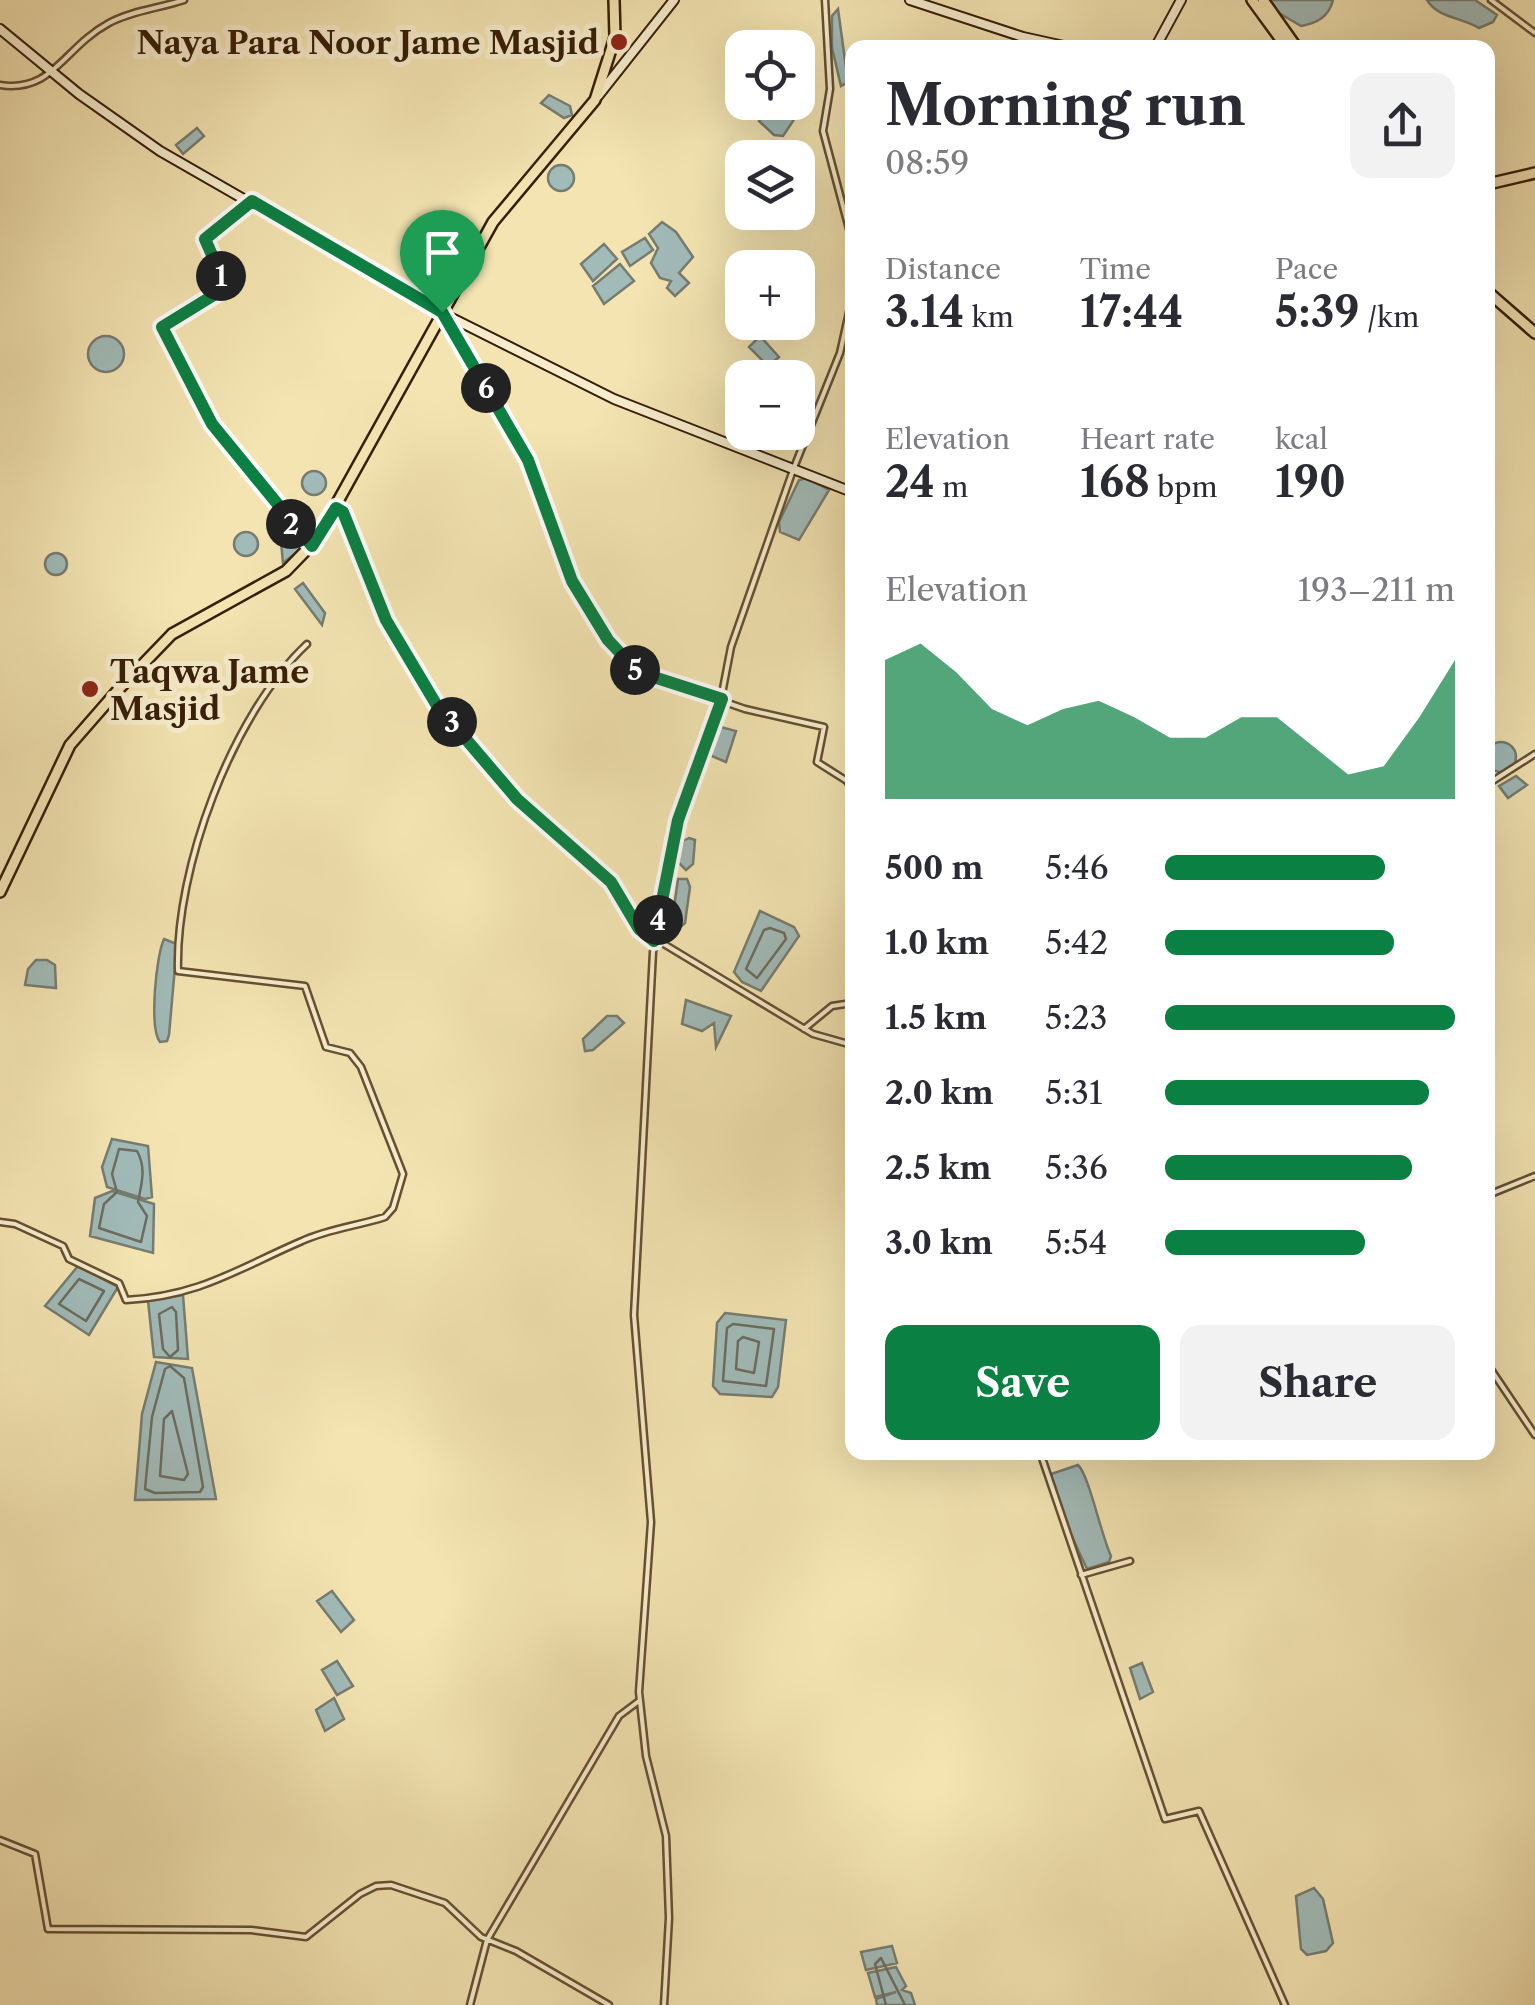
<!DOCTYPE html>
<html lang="en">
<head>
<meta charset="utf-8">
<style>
	body { margin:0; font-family:"Libre Caslon Text",serif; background:#f2f2f3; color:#2b2b33; height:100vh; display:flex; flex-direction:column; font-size:38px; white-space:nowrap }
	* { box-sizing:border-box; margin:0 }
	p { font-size:32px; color:#7c7c81 }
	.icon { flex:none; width:55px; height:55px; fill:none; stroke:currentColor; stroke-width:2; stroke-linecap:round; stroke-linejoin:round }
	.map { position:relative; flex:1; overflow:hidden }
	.details { position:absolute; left:845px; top:40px; width:650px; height:1420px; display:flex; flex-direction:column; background:#fff; border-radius:20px; box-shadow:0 10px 40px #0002 }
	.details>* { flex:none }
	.controls { position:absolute; left:725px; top:30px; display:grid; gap:20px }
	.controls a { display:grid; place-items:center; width:90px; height:90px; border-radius:20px; background:#fff; box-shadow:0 10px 40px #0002; font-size:50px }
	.pin { position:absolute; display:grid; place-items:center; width:85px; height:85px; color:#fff; margin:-102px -42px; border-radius:50% 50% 50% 0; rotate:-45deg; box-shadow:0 0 10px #0007 }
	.pin .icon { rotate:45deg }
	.km { position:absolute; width:50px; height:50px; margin:-25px; border-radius:50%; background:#222; color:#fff; font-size:28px; line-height:50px; text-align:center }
	.round { display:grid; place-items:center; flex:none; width:105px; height:105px; border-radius:20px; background:#f2f2f3 }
	.head { display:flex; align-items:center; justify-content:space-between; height:170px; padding:0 40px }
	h1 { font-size:55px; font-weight:700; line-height:75px }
	.stats { display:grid; grid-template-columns:repeat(3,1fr); gap:15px; height:170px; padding:10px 40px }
	.stats div { display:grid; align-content:center }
	.stats b { font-size:42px; font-weight:700 }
	.stats small { font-size:28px; font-weight:400 }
	.stats p { font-size:28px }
	.chart { height:280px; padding:20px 40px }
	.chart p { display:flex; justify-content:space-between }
	.chart svg { width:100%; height:180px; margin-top:10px; fill:#0b8043; opacity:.7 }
	.primary-button { display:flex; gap:20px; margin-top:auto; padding:20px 40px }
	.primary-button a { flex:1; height:115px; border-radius:20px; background:#0b8043; color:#fff; font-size:40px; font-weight:700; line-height:115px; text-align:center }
	.primary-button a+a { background:#f2f2f3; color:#2b2b33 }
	ul { padding:0 40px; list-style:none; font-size:32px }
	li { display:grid; grid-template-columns:160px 120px 1fr; align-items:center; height:75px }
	li i { height:25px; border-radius:12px; background:#0b8043 }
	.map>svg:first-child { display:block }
	.water { fill:#a1bbb9; stroke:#767c71; stroke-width:2.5 }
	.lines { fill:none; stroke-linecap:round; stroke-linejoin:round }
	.shore { stroke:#6c6c60; stroke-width:2.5 }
	.street-casing { stroke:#655031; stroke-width:9 }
	.secondary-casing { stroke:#361e06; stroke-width:12 }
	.primary-casing { stroke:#361e06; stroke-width:14 }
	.street { stroke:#f7edcd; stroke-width:4 }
	.secondary { stroke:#f7edcd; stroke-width:8 }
	.primary { stroke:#f3e4b2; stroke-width:9 }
	.route-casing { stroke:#fff; stroke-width:20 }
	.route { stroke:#0b8043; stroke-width:12 }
	.poi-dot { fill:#8f2418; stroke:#f7edcd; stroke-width:4 }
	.labels { text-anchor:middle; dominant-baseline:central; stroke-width:10; stroke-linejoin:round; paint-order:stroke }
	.poi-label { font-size:32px; font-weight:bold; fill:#361e06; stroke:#f7edcd; text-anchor:end }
</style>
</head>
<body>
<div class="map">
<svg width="1535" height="2005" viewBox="0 0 1535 2005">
	<rect width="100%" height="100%" fill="#f3e4b2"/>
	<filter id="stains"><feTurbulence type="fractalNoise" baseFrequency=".002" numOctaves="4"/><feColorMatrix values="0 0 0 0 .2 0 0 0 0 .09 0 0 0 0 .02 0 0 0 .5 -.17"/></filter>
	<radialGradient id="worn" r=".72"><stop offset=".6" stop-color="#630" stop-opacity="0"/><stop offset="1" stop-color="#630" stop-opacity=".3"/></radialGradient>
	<!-- water -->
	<path class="water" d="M1270,0H1333C1329,17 1317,23 1301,26L1279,13Z
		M1427,0H1475L1497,15L1493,22L1479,28C1461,17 1438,18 1427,0Z
		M838,9L848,82L841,86L832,48V16Z
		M549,95L570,106L572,115L564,118L541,103Z
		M774,102L799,112L783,136L774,135L759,121Z
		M197,128L204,136L183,154L176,145Z
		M548 178a13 13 0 1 1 26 0a13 13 0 1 1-26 0Z
		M662,222L676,232L693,257L679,273L689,283L675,296L667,288L671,281L660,278L651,263L658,248L649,234Z
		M645,238L653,250L630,266L622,252Z
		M604,244L617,259L593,281L581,264Z
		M620,264L634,281L604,304L593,286Z
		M760,336L779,357L768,366L749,347Z
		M88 354a18 18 0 1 1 36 0a18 18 0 1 1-36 0Z
		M302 483a12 12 0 1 1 24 0a12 12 0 1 1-24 0Z
		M807,478L829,490L799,540L780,532L779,522L799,480Z
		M292,530L302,548L283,563L281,542Z
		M234 544a12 12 0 1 1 24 0a12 12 0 1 1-24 0Z
		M45 564a11 11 0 1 1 22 0a11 11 0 1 1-22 0Z
		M303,583L325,613L322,625L295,589Z
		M717,726L736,731L726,762L707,754Z
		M1486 757a15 15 0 1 1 30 0a15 15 0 1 1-30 0Z
		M1516,776L1527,785L1508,798L1499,786Z
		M689,838L695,840L693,864L686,870L678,862L683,841Z
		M678,879H687L690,887L685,923L678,929L672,922Z
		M760,911L794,927L799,936L761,991L742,982L734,972Z
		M164,939L177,944L169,1035L167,1041L160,1042C149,1028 156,956 164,939Z
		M36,960H47L55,965L56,988L25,985L28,969Z
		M686,1000L731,1016L716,1047L714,1023L702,1031L682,1024Z
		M607,1016H617L624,1023L593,1050L585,1051L583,1039Z
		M112,1139L148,1146L152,1197L145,1199L107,1187L102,1167Z
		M112,1191L154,1204L153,1253L90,1236L95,1198Z
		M78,1266L118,1287L89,1335L45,1306Z
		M183,1295L188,1359L154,1357L148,1301Z
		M725,1313L786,1320L778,1387L772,1397L720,1394L713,1386L717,1323Z
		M156,1362L192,1368L216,1499L135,1500L142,1414Z
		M1078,1465C1089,1475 1101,1535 1111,1556L1109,1562L1087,1569L1066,1524L1051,1474Z
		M332,1591L354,1620L341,1632L317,1601Z
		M337,1661L353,1686L337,1695L322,1670Z
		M1142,1663L1153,1692L1140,1699L1130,1668Z
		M334,1698L344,1719L325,1731L316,1710Z
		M1314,1888L1323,1899L1333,1943L1326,1951L1307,1955L1301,1949L1296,1896Z
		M892,1946L897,1963L866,1970L861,1952Z
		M896,1967L906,1986L902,1990L911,1993L915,2005H877L876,1999L896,1992L875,1997L868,1973Z"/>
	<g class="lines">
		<!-- shore -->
		<path class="shore" d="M770,928L784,933L786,939L757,978L746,969L764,930Z
			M119,1149L137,1151C147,1169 141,1185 138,1202L147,1216L141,1242L99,1228L104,1204L117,1192L112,1174Z
			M79,1279L104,1291L86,1321L59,1304Z
			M172,1307L176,1312L178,1350L170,1357L163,1349L159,1314Z
			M733,1324L774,1329L766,1386L723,1381L727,1328Z
			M743,1337L759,1342L754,1373L736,1369L738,1341Z
			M170,1366L184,1378L203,1487L200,1492L155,1493L145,1489L152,1417L165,1369Z
			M172,1411L188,1474L184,1480L160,1476L164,1419Z
			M886,2005L875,1964L881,1958L905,2005"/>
		<defs>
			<path id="street" d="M825,0L830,89L823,131L852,240
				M1491,0L1535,33
				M0,85C53,93 63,48 109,23C131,11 160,8 184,0
				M249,203L205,239L222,278V289L162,327L212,424L309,543
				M445,318L528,460L572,581L628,664L638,672L745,709L824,727L817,762L847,781L852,790
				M337,509L346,515L386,620L436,704L517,799L611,882L639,929L813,1034L852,1045
				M1488,784L1535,754
				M804,1029L832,1006L852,1003
				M1488,1195L1535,1176
				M0,1222L15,1224L63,1246L69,1259L119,1283L126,1300C200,1296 237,1269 302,1241C328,1229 357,1226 385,1217L393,1208L403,1174L361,1067L350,1053L326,1047L305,986L178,971C175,869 232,714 307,644
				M1488,1365L1535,1435
				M1040,1452L1165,1819L1199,1811L1285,2005
				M1081,1575L1130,1561
				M0,1840L35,1854L48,1929L251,1930L306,1937L360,1894L376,1886L391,1885L445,1903L481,1937L516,1951L609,2005
				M470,2005L487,1940L619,1716L639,1701
				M664,2005L669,1918L666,1836L646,1756L639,1692L651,1522L634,1315L653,952L679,820L721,699L731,647L793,470L840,353L852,299"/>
			<path id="secondary" d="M910,0L1023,37L1073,48
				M0,29L79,94L160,151L442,313L614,399L852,492
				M1155,48L1181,0
				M598,96L674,0"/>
			<path id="primary" d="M1252,0L1287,48
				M1263,0L1297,48
				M1488,184L1535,173
				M1488,292L1535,333
				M0,892L70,745L118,690L172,634L286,571L317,539L493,222L595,100L615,37L614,0"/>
		</defs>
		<!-- street casing -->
		<use href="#street" class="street-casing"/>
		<!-- secondary casing -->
		<use href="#secondary" class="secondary-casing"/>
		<!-- primary casing -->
		<use href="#primary" class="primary-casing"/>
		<!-- street -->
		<use href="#street" class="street"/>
		<!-- secondary -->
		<use href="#secondary" class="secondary"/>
		<!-- primary -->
		<use href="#primary" class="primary"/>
	</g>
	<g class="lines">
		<defs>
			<path id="route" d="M252,201L442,312L528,460L572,581L608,640L638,672L722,699L678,820L654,941L639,929L611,882L517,799L436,704L386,620L343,512L336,508L312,546L212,424L162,327L222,290V278L205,239Z"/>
		</defs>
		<!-- route casing -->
		<use href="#route" class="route-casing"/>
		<!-- route -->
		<use href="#route" class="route"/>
	</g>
	<!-- markers -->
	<g class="poi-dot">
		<circle cx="619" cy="42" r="10"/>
		<circle cx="90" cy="689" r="10"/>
	</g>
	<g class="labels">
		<!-- poi labels -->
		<g class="poi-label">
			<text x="599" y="42">Naya Para Noor Jame Masjid</text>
			<text x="110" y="671" text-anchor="start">Taqwa Jame<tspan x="110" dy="37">Masjid</tspan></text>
		</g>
	</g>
	<rect width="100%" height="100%" filter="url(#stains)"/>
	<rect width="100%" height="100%" fill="url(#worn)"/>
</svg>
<div class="controls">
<a><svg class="icon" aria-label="locate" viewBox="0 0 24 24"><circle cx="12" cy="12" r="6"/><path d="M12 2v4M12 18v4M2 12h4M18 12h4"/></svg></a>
<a><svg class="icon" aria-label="layers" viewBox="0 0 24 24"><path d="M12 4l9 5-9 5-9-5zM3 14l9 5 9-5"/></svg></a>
<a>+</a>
<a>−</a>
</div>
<div class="pin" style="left:442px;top:312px;background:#1e9e55"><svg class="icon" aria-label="arrive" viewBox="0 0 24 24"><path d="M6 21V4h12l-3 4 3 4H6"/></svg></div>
<b class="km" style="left:221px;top:276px">1</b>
<b class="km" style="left:291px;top:524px">2</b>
<b class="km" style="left:452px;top:722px">3</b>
<b class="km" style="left:658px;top:920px">4</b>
<b class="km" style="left:635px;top:670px">5</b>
<b class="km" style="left:486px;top:388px">6</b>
<section class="details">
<div class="head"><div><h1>Morning run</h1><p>08:59</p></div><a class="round"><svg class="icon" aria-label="share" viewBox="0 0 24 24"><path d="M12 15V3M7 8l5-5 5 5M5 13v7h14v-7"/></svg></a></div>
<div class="stats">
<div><p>Distance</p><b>3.14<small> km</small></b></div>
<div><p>Time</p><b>17:44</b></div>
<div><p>Pace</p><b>5:39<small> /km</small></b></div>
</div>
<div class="stats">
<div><p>Elevation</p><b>24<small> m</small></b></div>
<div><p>Heart rate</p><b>168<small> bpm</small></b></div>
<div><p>kcal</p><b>190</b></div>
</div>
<div class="chart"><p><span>Elevation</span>193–211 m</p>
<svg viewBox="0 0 160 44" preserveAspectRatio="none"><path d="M0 44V10L10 6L20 13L30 22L40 26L50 22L60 20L70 24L80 29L90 29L100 24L110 24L120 31L130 38L140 36L150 24L160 10V44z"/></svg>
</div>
<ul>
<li><b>500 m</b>5:46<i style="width:76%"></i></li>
<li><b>1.0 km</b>5:42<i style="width:79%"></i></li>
<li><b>1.5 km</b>5:23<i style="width:100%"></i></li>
<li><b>2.0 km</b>5:31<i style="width:91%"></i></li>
<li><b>2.5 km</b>5:36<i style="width:85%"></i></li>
<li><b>3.0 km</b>5:54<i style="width:69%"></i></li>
</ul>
<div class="primary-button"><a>Save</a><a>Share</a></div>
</section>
</div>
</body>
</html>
